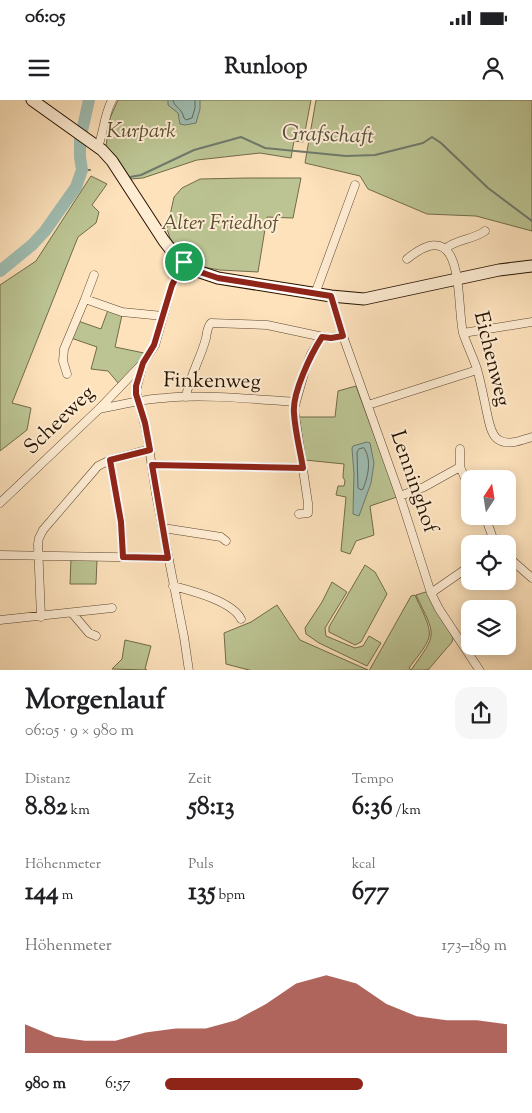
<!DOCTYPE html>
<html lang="de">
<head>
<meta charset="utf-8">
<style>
	body { margin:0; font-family:"Sorts Mill Goudy",serif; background:#f6f6f6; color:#202124; height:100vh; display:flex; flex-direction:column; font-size:19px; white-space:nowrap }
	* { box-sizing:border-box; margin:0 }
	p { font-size:16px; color:#757577 }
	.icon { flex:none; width:28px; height:28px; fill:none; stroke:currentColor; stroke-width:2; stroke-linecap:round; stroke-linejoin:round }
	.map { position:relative; height:570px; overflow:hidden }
	.details { display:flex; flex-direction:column; background:#fff; flex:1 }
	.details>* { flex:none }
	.needle { width:32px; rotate:12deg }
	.buttons { position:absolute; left:461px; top:370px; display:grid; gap:10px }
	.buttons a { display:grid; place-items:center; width:55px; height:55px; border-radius:10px; background:#fff; box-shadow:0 2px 12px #0003; font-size:25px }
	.pin { position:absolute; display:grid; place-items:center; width:42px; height:42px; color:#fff; margin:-21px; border:2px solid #fff; border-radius:50%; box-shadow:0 1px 5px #0007 }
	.round { display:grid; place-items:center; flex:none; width:52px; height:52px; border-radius:15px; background:#f6f6f6 }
	.headline { display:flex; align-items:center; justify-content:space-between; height:85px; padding:0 25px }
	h1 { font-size:28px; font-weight:800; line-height:38px }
	.metrics { display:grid; grid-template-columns:repeat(3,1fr); gap:8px; height:85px; padding:5px 25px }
	.metrics div { display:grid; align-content:center }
	.metrics b { font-size:25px; font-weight:800 }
	.metrics small { font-size:14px; font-weight:400 }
	.metrics p { font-size:14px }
	.chart { height:140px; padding:10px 25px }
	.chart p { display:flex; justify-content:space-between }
	.chart svg { width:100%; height:90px; margin-top:5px; fill:#8f2418; opacity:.7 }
	ul { padding:0 25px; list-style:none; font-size:16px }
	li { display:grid; grid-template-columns:80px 60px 1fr; align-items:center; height:38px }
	li i { height:12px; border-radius:6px; background:#8f2418 }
	.status { display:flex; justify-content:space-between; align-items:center; height:35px; padding:0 25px; background:#fff; direction:ltr }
	.status svg { height:14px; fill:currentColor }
	header { display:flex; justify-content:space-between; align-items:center; height:65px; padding:0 25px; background:#fff; font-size:22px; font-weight:800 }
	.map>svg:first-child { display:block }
	.green { fill:#bcc493; stroke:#716b4a }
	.water { fill:#9fbdb2; stroke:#6f796b }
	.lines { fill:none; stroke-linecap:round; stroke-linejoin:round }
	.shore { stroke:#626859; stroke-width:1 }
	.stream { stroke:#6f796b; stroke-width:2 }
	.river { stroke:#9fbdb2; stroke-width:12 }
	.street-casing { stroke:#5c462f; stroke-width:9 }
	.secondary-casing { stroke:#261200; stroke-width:13 }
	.street { stroke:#feecd3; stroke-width:8 }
	.secondary { stroke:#feecd3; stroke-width:11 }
	.route-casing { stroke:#fff; stroke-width:10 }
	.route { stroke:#8f2418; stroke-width:6 }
	.labels { text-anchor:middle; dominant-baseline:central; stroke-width:4; stroke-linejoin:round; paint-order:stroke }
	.park-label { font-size:21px; font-style:italic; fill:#5a5033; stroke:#feecd3 }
	.street-label { font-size:21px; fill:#261200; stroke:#feecd3 }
	.water-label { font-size:22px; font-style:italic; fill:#504e3e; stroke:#feecd3 }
</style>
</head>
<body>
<div class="status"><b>06:05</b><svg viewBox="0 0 49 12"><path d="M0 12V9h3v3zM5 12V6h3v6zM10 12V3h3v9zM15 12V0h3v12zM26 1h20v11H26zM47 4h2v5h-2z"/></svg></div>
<header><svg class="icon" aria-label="menu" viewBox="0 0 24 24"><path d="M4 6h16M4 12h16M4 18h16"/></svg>Runloop<svg class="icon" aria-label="person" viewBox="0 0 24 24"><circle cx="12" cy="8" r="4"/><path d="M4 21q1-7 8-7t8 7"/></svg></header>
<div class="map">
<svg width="532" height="571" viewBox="0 0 532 571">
	<rect width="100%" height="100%" fill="#fde2bc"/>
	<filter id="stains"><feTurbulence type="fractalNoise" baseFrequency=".004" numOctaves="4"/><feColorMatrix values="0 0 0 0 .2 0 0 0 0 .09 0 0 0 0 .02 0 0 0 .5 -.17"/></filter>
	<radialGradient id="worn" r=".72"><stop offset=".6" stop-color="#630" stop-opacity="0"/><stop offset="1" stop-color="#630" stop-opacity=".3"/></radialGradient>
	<!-- green -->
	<path class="green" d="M118,0H311L303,42L294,41L291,58L260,53L197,60L143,78L131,79L115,55L106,46L110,18Z
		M316,0H532V131L476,116L427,114L368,89L360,76L305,63Z
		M91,76L107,84L92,105L99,112L96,123L78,137L12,303L31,308L27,330L0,351V185L36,161Z
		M246,78H301L293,118L267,117L258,172L220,170L203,167L183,155L170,138L167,129L174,97L182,88L200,79Z
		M108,210L122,215L115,247L144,253L143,259L119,284L108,271L91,269L97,247L71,238L78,221L101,229Z
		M356,286L397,397L370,406L374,435L356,441L350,454L341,451L346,397L336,395L338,386H344L345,381L343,377L344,364L305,360L298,317H335L338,291Z
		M71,459H97L96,484H70Z
		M365,465L375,472L387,494L361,542L355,545L329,532V527Z
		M332,482L347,492L325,528L326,536L355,548L363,546L369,536L381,543L367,566L319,543L306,534L305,528L322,502Z
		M429,491L453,538L452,542L428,570L369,571L411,496L415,495C419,505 432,527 429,537C426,548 415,559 409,568L411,570C438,532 436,537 416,495Z
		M277,505L300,540L368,570L253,571L226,564L224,533L251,522Z
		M125,540L151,546L145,569L147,570L112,569L122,559Z"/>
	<!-- water -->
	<path class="water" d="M168,0H200V9L196,23L185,25L180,24L178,13L168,5Z
		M367,342L370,343L374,363L371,383L359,416L353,414L354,374L352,348L353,346Z"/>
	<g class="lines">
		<!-- shore -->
		<path class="shore" d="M173,0C174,8 181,6 184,18L186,20L192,18L195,8V0
			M364,348C372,359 368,377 363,389L361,390L358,388L357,352L359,349Z"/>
		<!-- stream -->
		<path class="stream" d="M82,70H90
			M130,77L141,75L194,50L241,37L265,48L346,56L375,55L423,43L432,37L441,43L488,88L532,121"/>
		<!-- river -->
		<path class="river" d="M0,171L32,145L45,131L76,87L82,70L80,57V40L89,0"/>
		<defs>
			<path id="street" d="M98,47C104,31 104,15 112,0
				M445,149C456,139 473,140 485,131
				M407,159C466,111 456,202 463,233C467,245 473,257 477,269C481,283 484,299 487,313C489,322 491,336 499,340C509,346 522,340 532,337
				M184,162L172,185L155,245L143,263L136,291L147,334L156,394L184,537L189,571
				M94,175L85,199L122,212L163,216
				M315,194L355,85
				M331,196L343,236L400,396L431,493L439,509L480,571
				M463,233L532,222
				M67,274L63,261L64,249L85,199
				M186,297C189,277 201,258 206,238C207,233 207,227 211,223L267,225L328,238L343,236
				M368,305L477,270
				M99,309C121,305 142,299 164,298C207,294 252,299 295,302
				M460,349V367
				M110,360L121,422L123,457
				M152,365L303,368
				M400,396L424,387L460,367L470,389
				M0,403L99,309L140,266
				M299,414L308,413V403L294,309L305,270L311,254L322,237
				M485,416L495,444
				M163,428L221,437L226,441
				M0,455L168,458
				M508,457L532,478
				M173,486C192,491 232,501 241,519
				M431,493L470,466
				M72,513L89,533L96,536
				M41,517L38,444L39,438L43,430L98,366L110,360L150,349
				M0,520L112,508"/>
			<path id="secondary" d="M32,0L102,50L112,61L164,141L171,150L184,162L197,171L218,178L331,196L364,199L499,170L532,166"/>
		</defs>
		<!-- street casing -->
		<use href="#street" class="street-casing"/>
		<!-- secondary casing -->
		<use href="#secondary" class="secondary-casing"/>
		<!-- street -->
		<use href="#street" class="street"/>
		<!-- secondary -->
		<use href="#secondary" class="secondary"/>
	</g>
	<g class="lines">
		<defs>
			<path id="route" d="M184,162L197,171L218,178L331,196L343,236L331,238L322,237C311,254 292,293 294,313C295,331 300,350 303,368L152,365L168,458L123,457L121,422L110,360L150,350L145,323L136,294V286L143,263L154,245L172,185Z"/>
		</defs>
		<!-- route casing -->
		<use href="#route" class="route-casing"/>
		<!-- route -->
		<use href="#route" class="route"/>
	</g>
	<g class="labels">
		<!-- park labels -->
		<g class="park-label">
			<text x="141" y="32">Kurpark</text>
			<text x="220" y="124">Alter Friedhof</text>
		</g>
		<!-- street labels -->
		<g class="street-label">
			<text transform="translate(491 259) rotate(76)">Eichenweg</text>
			<text transform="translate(212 282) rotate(1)">Finkenweg</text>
			<text transform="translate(60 321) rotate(-44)">Scheeweg</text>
			<text transform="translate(413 382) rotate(71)">Lenninghof</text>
		</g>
		<!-- water labels -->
		<g class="water-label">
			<text transform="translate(328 36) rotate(2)">Grafschaft</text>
		</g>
	</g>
	<rect width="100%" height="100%" filter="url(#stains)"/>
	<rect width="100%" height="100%" fill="url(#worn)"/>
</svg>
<div class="buttons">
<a><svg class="needle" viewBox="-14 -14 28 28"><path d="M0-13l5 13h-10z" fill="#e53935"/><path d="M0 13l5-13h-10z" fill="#757577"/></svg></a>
<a><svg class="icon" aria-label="locate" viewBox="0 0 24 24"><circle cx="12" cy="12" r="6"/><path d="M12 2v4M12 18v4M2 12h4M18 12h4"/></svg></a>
<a><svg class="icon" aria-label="layers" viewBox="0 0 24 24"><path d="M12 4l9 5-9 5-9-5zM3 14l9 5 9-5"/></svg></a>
</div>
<div class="pin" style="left:184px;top:162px;background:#1e9e55"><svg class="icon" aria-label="arrive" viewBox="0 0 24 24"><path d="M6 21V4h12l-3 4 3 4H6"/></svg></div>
</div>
<section class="details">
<div class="headline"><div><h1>Morgenlauf</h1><p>06:05 · 9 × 980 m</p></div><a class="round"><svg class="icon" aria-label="share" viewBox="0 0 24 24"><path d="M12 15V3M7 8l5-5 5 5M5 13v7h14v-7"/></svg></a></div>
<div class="metrics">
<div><p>Distanz</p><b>8.82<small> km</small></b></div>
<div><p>Zeit</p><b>58:13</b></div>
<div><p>Tempo</p><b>6:36<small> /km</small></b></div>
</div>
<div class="metrics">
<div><p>Höhenmeter</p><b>144<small> m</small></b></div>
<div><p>Puls</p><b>135<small> bpm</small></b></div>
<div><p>kcal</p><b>677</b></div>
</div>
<div class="chart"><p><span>Höhenmeter</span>173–189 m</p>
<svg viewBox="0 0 160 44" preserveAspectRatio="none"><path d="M0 44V30L10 36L20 38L30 38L40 34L50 32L60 32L70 28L80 20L90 10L100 6L110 10L120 20L130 26L140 28L150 28L160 30V44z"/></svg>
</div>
<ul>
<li><b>980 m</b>6:57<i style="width:58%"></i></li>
</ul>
</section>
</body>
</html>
